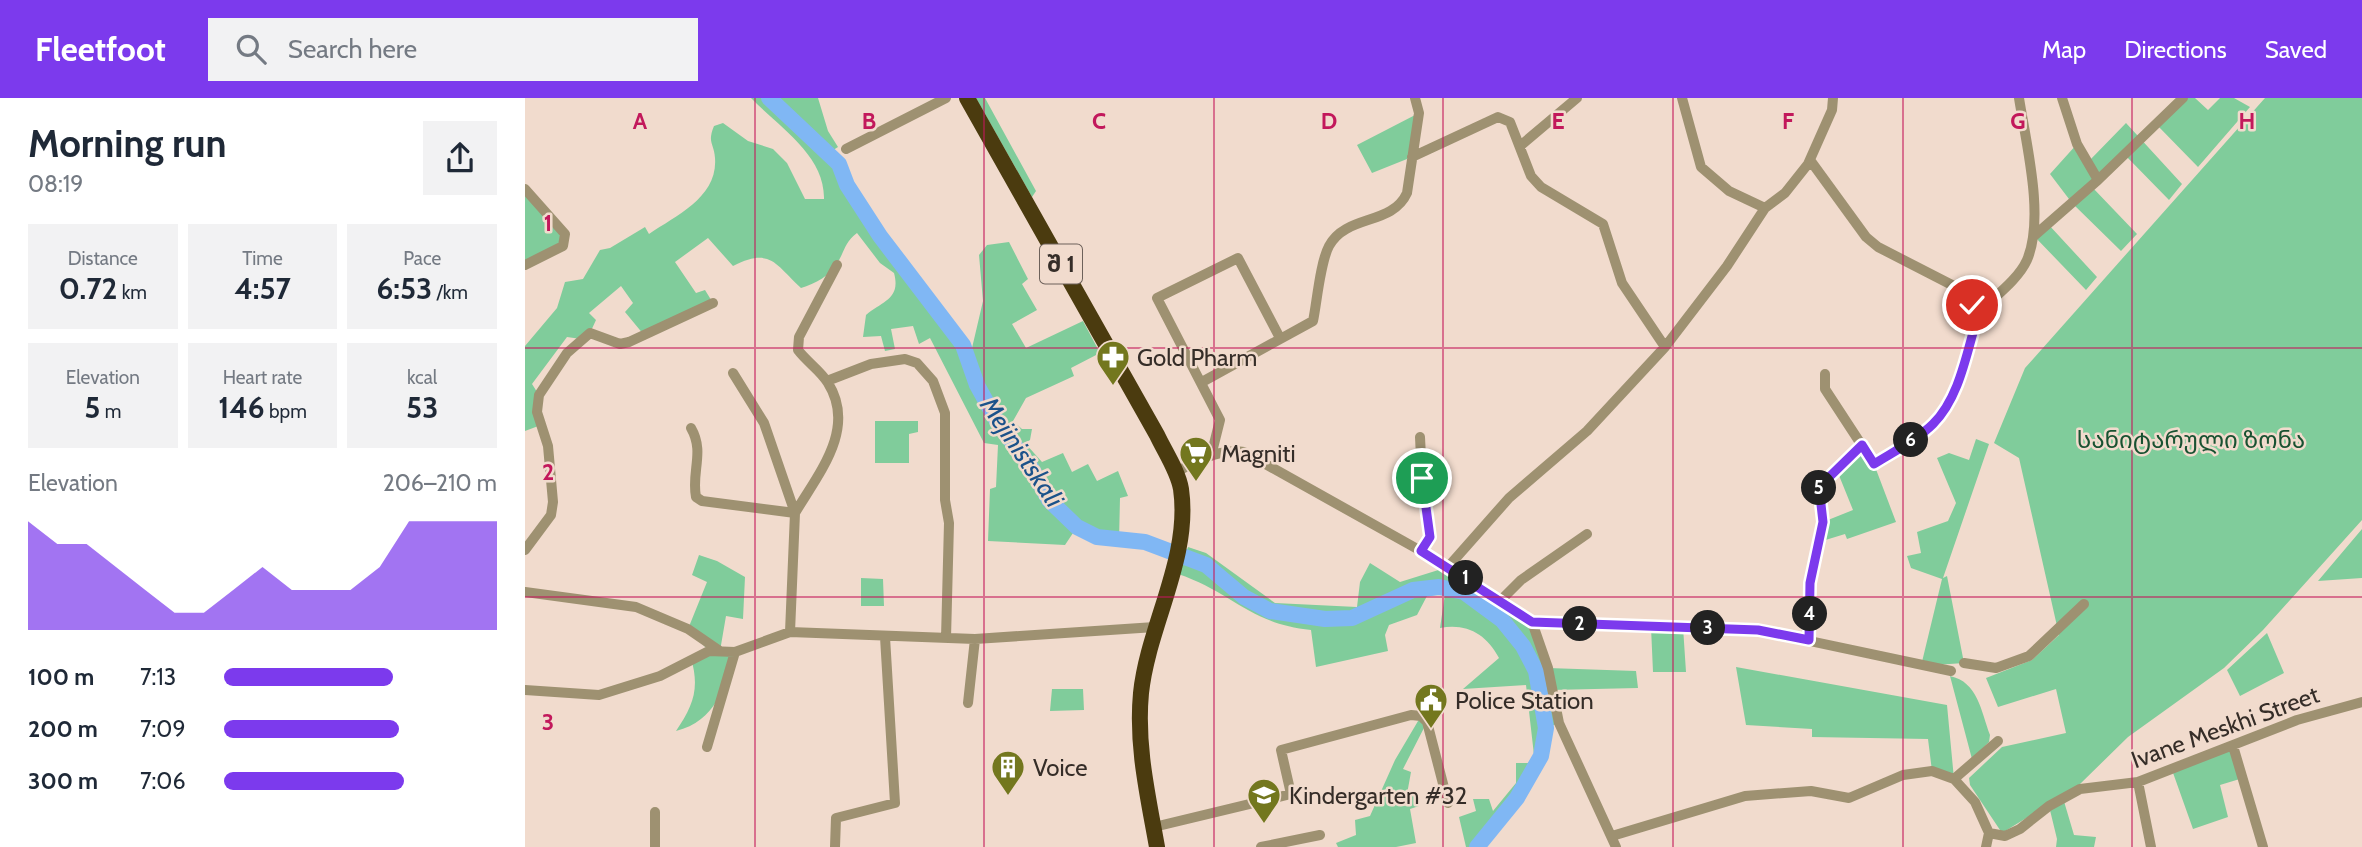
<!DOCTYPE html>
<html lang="en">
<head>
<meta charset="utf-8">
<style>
	body { margin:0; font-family:Cabin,"Noto Sans Georgian",sans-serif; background:#f2f2f3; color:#1f2937; height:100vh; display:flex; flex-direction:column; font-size:26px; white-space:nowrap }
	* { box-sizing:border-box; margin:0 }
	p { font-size:23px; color:#747a83 }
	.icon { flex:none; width:38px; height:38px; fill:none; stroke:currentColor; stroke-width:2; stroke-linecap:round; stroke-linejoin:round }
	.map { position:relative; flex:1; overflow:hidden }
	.drawer { display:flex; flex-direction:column; background:#fff; width:525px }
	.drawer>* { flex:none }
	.pin { position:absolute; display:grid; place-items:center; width:60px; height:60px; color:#fff; margin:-30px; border:4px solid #fff; border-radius:50%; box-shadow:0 2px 7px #0007 }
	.km { position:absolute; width:35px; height:35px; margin:-18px; border-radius:50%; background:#222; color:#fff; font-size:19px; line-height:35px; text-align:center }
	.round { display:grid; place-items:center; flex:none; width:74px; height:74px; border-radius:0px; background:#f2f2f3 }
	.headline { display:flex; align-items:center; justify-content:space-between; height:119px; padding:0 28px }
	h1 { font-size:38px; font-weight:700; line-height:52px }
	.metrics { display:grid; grid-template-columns:repeat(3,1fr); gap:10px; height:119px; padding:7px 28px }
	.metrics div { display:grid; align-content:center; border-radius:0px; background:#f2f2f3; text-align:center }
	.metrics b { font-size:30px; font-weight:700 }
	.metrics small { font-size:19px; font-weight:400 }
	.metrics p { font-size:19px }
	.chart { height:196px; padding:14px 28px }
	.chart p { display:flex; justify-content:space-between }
	.chart svg { width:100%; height:126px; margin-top:7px; fill:#7c3aed; opacity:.7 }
	ul { padding:0 28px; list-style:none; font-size:23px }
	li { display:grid; grid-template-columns:112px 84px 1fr; align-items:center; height:52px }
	li i { height:18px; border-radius:9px; background:#7c3aed }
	header { display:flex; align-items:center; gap:42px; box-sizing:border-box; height:98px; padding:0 35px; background:#7c3aed; color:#fff }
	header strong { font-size:33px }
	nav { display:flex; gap:38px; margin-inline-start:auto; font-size:24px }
	.search { width:490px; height:63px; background:#f2f2f3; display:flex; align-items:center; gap:18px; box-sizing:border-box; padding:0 24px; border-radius:0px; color:#747a83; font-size:26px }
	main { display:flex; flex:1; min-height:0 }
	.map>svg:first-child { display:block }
	.green { fill:#80cc9b }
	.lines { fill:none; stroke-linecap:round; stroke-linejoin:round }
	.river { stroke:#80b7f4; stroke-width:16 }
	.minor { stroke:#9e9171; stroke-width:10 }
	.highway { stroke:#4b3b0f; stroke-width:16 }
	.route-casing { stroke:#fff; stroke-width:14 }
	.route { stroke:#7c3aed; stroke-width:9 }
	.grid { fill:none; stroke:#c2185b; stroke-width:2; stroke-opacity:0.55 }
	.labels { text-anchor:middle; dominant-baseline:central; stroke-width:5; stroke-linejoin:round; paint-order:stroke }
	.shield { fill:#f1dbcd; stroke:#6d615a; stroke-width:2 }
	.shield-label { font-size:23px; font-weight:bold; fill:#352d28 }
	.poi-label { font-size:24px; fill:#352d28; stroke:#f1dbcd; text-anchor:start }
	.park-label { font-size:24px; fill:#185231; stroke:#f1dbcd }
	.street-label { font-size:24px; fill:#352d28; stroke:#f1dbcd }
	.water-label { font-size:26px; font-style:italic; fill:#1b528a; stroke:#f1dbcd }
	.grid-label { font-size:23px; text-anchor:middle; font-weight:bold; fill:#c2185b; stroke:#f1dbcd; stroke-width:5; stroke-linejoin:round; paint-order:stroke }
</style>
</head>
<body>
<header>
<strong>Fleetfoot</strong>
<div class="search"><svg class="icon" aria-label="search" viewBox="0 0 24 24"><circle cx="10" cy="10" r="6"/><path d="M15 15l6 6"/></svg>Search here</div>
<nav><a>Map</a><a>Directions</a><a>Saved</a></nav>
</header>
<main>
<section class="drawer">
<div class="headline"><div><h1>Morning run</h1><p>08:19</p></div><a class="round"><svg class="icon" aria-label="share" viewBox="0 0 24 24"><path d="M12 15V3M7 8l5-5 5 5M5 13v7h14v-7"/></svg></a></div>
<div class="metrics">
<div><p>Distance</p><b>0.72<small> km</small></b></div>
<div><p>Time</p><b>4:57</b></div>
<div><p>Pace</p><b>6:53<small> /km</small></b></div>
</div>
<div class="metrics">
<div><p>Elevation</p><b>5<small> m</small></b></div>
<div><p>Heart rate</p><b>146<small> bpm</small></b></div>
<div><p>kcal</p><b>53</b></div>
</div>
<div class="chart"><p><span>Elevation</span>206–210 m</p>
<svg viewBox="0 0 160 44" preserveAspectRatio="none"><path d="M0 44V6L10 14L20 14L30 22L40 30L50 38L60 38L70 30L80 22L90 30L100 30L110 30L120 22L130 6L140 6L150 6L160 6V44z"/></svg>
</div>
<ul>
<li><b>100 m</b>7:13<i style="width:62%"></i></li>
<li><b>200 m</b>7:09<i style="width:64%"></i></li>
<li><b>300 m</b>7:06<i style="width:66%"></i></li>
</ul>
</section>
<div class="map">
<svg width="1837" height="749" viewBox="0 0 1837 749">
	<rect width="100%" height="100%" fill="#f1dbcd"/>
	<!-- green -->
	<path class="green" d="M226,0H293L303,33L313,49L302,56L314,66L322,87L393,191L438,247L447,250L458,203L454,157L462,147L484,144L503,181L497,186L512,212L487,226L501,250L558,223L575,255L546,270L549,278L501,300L488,323L497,331H507L505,342L500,345L517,364L538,355L547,374L563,366L572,383L593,373L603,398L595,400L594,443L572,439L552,429L540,447L463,443L465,391L471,389L473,347L459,345L405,240L394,246L388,228L366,231L370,251L360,253L356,238L338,239L341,217C358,203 376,201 369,175L355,165L332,135C320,144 320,152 313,164C306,177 290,186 276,190C250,166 246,149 208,168L183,140L150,164L171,195L180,192L188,205L119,237L100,214L108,205L96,188L64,215L71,222L65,235L56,241L42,239L7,286L14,297L16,327L0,333V248L32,210L40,184L58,181L75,152L85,150L120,129L124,136C152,117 193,99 190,60C189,45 182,45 189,28L198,25L223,43L248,51L262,65L280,101H299C300,57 254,29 226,0Z
		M451,0H460L511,93L507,99Z
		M1660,0H1670L1683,12L1695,0H1709L1725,9L1673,69L1632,27Z
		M1740,0H1837V422L1738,532L1699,570L1603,639L1553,688L1477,735L1445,687L1444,680L1477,649L1541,635L1531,591L1473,609L1461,580L1507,562L1534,537L1494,360L1469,345L1500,270Z
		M894,15L887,59L847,75L832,47Z
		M1601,25L1657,86L1644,102L1600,57L1567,89L1612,136L1596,153L1547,105L1525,76L1552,46L1564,63Z
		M0,91L41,142L0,167Z
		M1523,126L1572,179L1561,192L1509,138Z
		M350,323H393V334L384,336V365H350Z
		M1451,341L1464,346L1418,480L1422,478L1439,565L1396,568L1417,481L1386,470L1382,458L1396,455L1392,434L1423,423L1431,405L1412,360L1424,355L1444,362Z
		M1337,347L1349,366L1371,424L1322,441L1320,436L1294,444L1298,424L1328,412L1311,370Z
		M1837,431V480L1793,483Z
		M663,449L681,455L750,505L832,509L835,484L845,465L875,484L923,469L1007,524L1023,570L1111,573L1113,590L1026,592L1034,625L1021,630C1011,689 981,703 952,749H941L934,719L951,713L948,701H964L968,713L991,685V665H1003L1009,657L1001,587L938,591L974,560C961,536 942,525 915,530L920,496L902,498L892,517L864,527L860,537L863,553L791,569L786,532C725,526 707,494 653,476Z
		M174,457L192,463L220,479L218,521L201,518L195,553L210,554C200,589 191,623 151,633C168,608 175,591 166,560L184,553L163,531L182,484L167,477Z
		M336,480L358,481L359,508H336Z
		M1126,529H1158L1161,574H1128Z
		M1742,535L1759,575L1715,598L1702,572Z
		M1211,569L1422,607L1429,681L1407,673L1403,641L1287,639V631L1221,627Z
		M1425,578C1453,584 1456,613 1465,637L1464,644L1447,661Z
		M527,591H558L559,612L525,613Z
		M896,618L902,624L878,671L886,674L882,696L892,699L894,708L885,711L891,745L871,749H813L811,745L831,737L830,722L845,718L870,662Z
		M1708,648L1718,680L1695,687L1703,719L1668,731L1647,672Z
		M1538,700L1549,737L1571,739L1569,749H1531L1532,741L1524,708Z"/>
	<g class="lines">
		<!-- river -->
		<path class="river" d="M244,0L314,66L322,87L355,138L438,247L452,287L473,325L507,371L524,402L552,429L572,439L620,444L681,467L719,499L745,513L800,521L827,520L888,492L914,489L939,494L977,522L998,548L1011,573L1021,630L1016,658L992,700L952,749"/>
		<!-- minor -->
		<path class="minor" d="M1157,0L1176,69L1204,93L1240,110
			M995,48L1052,0
			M321,51L421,0
			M887,59L973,19L985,24L1006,78L1016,89L1078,126L1097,185L1140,249
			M1285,62L1341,139L1353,149L1427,187L1454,214C1442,251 1437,298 1408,326C1392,342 1368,354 1349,366L1300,291V276
			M1573,82L1658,0
			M0,91L40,136L38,148L0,167
			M1509,138L1573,82L1552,46L1537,0
			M1454,214C1469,199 1493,182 1502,162C1520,120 1501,45 1494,0
			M208,275L239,325L270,415L265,534
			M302,283L346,266L380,261L392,265L408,283L420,315V402L424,425L421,540
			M677,284L788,223C792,204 795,165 804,148C821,116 867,128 882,95L894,15L890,0
			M166,330C180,354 166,374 171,399L177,403L270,415C293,376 332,331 303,285C296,273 282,264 273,252L274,239L312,167
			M895,339L897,380L905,439L896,453
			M686,358L695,322L632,200L713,160L755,240
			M650,374C672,364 694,350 719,354L896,453L1007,524L1023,570L1034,625L1091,749
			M0,452L26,417L28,404L23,348L12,314L14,297L42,255L65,235L95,246L104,244L188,205
			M923,469L984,400L1062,333L1140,249L1202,168L1240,110L1260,95L1283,66L1307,12L1308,0
			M0,494L111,509L163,531L195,553
			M976,502L996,482L1062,436
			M1007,524L1233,532L1426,573
			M1284,542L1285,485L1298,424L1294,389L1337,347
			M1439,565L1471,570L1504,558L1559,506
			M0,592L74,597L135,578L184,553L210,554L265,534L450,541L630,529
			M443,605L450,541
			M1708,648L1738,749
			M182,649L210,554
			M1429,681L1473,643
			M1613,684L1626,749
			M629,729L766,696L756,652L886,617L896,618L902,624L923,705
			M1464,735L1480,738L1495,731L1524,708L1555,691L1613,684L1772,622L1837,604
			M1087,738L1220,698L1286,693L1324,700L1378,677L1407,673L1429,681L1450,704L1464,735
			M130,749V714
			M310,749L311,720L370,705L360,539
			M736,749L795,737
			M1461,749L1464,735"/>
		<!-- highway -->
		<path class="highway" d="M442,0L632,337C640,354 653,373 656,391C666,460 623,528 616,595C611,648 623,698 632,749"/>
	</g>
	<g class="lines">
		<defs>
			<path id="route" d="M897,380L905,439L896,453L1007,524L1233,532L1284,542L1285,485L1298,424L1294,389L1337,347L1349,366C1368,354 1392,342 1408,326C1436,298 1442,251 1454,214L1447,207"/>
		</defs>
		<!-- route casing -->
		<use href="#route" class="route-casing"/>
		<!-- route -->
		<use href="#route" class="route"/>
	</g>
	<!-- grid -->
	<path class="grid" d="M230,0V749M459,0V749M689,0V749M918,0V749M1148,0V749M1378,0V749M1607,0V749M0,250H1837M0,499H1837"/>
	<!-- icons -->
	<defs>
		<symbol id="pharmacy-pin" viewBox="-11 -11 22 30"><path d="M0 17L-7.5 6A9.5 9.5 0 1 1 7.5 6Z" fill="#73771e" stroke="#f1dbcd"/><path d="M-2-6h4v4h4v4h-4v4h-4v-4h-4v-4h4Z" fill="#fff"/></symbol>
		<symbol id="supermarket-pin" viewBox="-11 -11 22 30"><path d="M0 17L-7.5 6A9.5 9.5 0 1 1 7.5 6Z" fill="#73771e" stroke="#f1dbcd"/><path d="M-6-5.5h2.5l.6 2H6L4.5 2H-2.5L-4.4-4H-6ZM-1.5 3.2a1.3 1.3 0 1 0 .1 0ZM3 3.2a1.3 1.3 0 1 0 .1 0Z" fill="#fff"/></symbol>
		<symbol id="civic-pin" viewBox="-11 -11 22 30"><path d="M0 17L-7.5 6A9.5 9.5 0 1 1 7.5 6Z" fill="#73771e" stroke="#f1dbcd"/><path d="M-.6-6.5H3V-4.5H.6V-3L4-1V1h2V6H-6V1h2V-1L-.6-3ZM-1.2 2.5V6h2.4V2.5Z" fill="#fff"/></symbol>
		<symbol id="building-pin" viewBox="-11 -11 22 30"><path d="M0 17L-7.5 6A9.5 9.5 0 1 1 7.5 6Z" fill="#73771e" stroke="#f1dbcd"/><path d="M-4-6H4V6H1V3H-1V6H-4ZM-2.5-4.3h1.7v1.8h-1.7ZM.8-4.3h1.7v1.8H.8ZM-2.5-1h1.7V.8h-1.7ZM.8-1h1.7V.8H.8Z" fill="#fff"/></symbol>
		<symbol id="school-pin" viewBox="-11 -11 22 30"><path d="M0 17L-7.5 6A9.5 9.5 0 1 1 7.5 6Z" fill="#73771e" stroke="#f1dbcd"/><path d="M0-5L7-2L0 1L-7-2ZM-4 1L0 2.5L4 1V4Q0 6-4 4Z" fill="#fff"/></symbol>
	</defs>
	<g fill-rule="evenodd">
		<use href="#pharmacy-pin" x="569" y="240" width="38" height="52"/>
		<use href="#supermarket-pin" x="652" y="336" width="38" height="52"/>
		<use href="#civic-pin" x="887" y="583" width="38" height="52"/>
		<use href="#building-pin" x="464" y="650" width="38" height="52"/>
		<use href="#school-pin" x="720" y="678" width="38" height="52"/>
	</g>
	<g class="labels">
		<!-- shield labels -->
		<rect class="shield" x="515" y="146.5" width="42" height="39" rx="5"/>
		<g class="shield-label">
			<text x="536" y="166">შ 1</text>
		</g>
		<!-- poi labels -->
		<g class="poi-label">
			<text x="612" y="259">Gold Pharm</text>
			<text x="696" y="355">Magniti</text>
			<text x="930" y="602">Police Station</text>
			<text x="508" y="669">Voice</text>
			<text x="764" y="697">Kindergarten #32</text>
		</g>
		<!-- park labels -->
		<g class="park-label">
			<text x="1666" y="341">სანიტარული ზონა</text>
		</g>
		<!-- street labels -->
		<g class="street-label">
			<text transform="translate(1700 629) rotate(-20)">Ivane Meskhi Street</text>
		</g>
		<!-- water labels -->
		<g class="water-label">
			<text transform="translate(497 354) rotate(56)">Mejinistskali</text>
		</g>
	</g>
	<g class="grid-label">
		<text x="115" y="31">A</text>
		<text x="344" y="31">B</text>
		<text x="574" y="31">C</text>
		<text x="804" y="31">D</text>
		<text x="1033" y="31">E</text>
		<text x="1263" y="31">F</text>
		<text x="1493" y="31">G</text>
		<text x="1722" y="31">H</text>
		<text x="23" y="133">1</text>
		<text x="23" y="382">2</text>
		<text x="23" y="632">3</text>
	</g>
</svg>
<div class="pin" style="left:897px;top:380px;background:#1e9e55"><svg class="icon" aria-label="arrive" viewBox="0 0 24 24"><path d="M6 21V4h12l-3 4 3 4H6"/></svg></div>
<div class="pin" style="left:1447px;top:207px;background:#d93025"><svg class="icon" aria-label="check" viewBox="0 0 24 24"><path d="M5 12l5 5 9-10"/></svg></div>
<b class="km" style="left:941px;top:480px">1</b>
<b class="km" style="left:1055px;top:526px">2</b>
<b class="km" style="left:1183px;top:530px">3</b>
<b class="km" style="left:1285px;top:516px">4</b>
<b class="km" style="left:1294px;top:390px">5</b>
<b class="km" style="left:1386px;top:342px">6</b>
</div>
</main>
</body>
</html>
